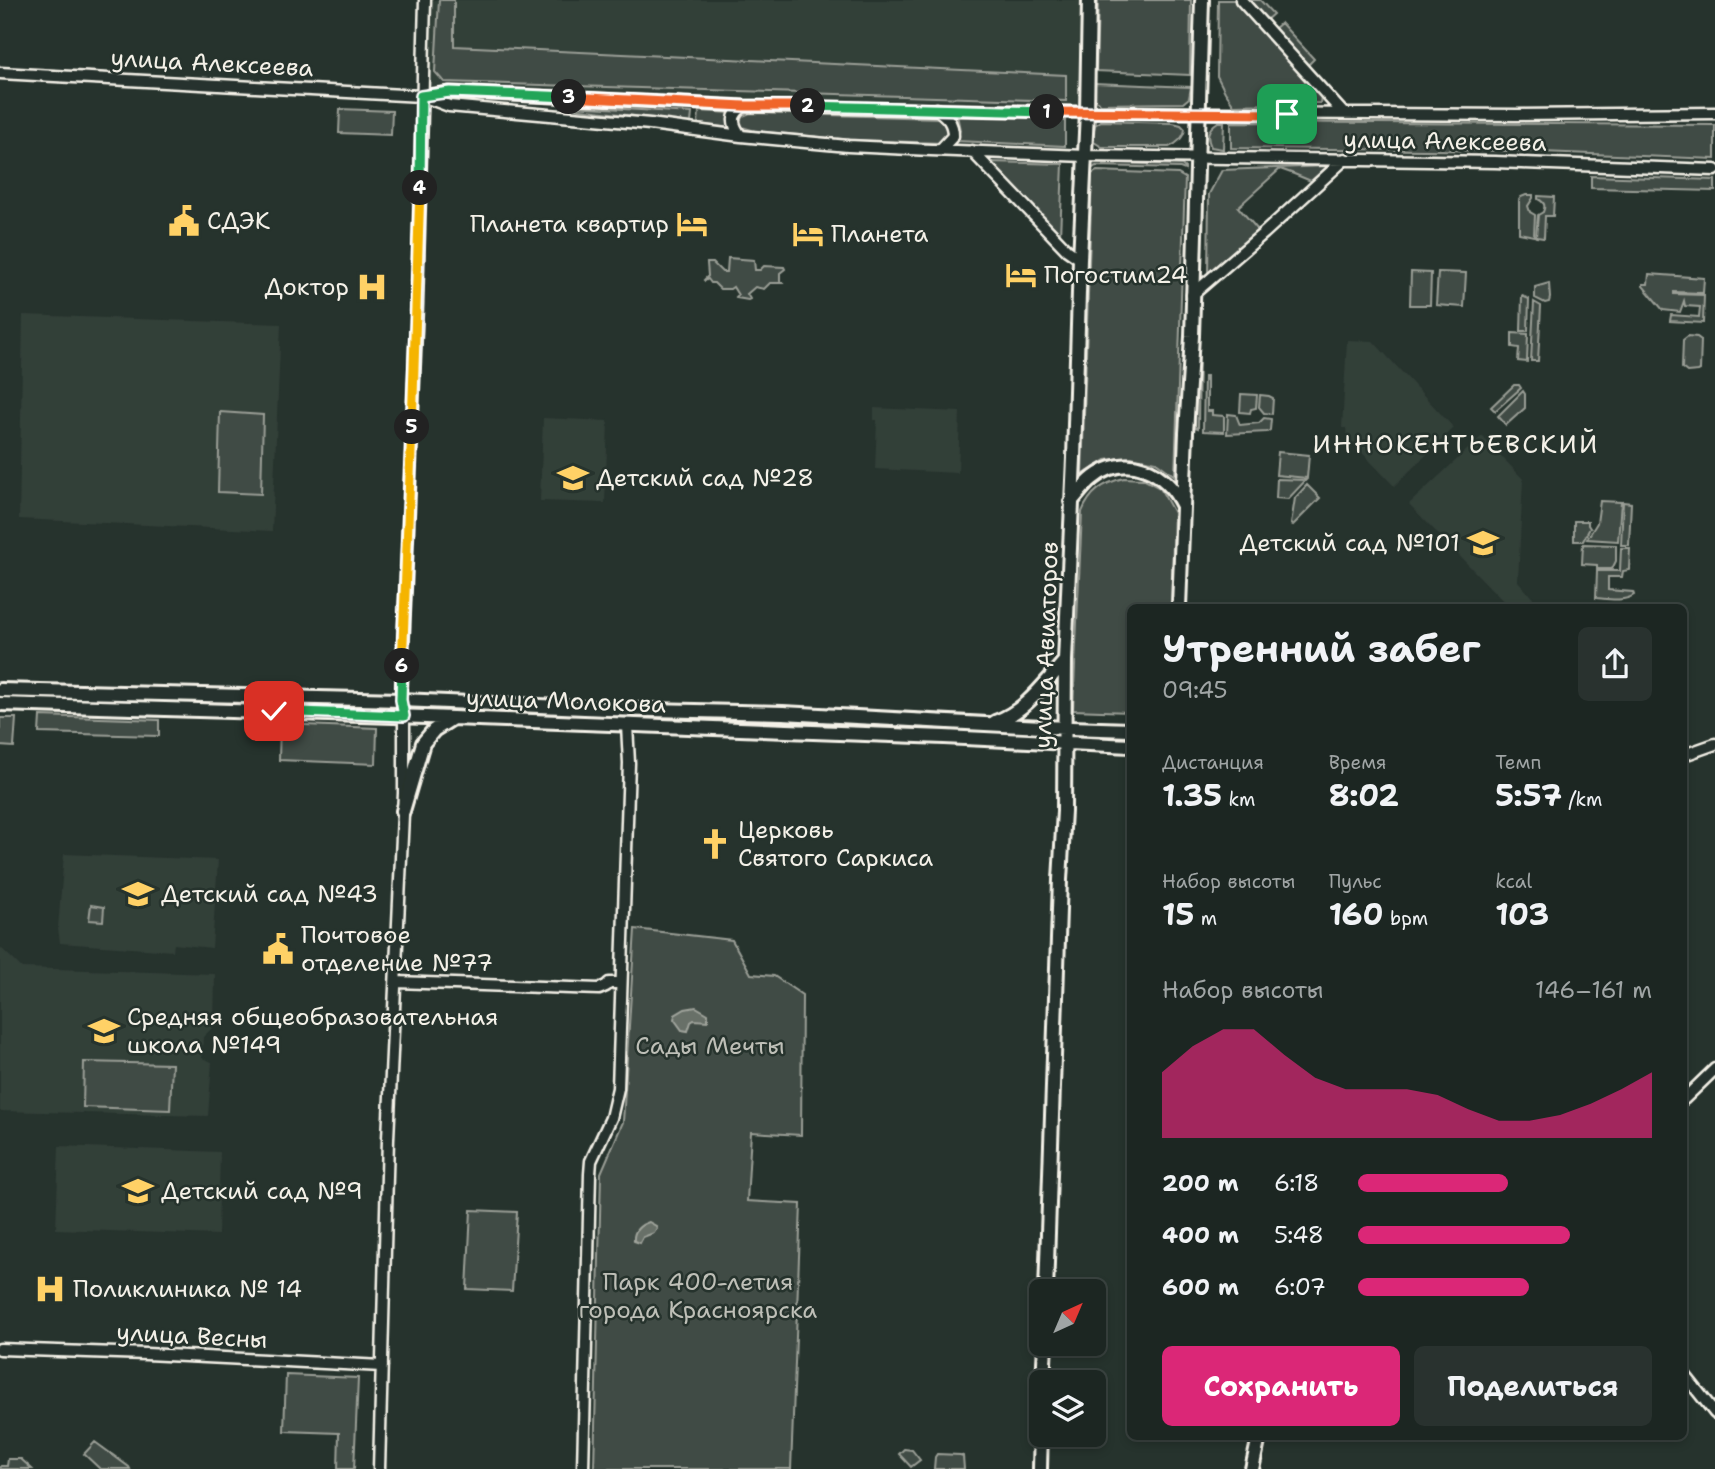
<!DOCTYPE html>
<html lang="ru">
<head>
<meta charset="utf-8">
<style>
	body { margin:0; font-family:"Shantell Sans",sans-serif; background:#29322f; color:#f1f3f6; height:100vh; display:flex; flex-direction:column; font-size:26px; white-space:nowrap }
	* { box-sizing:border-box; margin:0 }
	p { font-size:23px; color:#a0a5a5 }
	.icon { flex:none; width:38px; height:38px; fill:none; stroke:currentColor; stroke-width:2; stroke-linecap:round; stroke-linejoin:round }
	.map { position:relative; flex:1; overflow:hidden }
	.side { position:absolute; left:1127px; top:604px; width:560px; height:836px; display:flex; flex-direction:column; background:#1c2622; border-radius:10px; box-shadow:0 4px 10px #0003,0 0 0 2px #3a4340 }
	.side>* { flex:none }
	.needle { width:46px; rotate:44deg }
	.tools { position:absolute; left:1029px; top:1279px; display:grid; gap:14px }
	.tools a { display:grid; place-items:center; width:77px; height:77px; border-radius:10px; background:#1c2622; box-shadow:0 4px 10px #0003,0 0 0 2px #3a4340; font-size:35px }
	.pin { position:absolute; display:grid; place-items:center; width:60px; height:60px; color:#fff; margin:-30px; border-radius:14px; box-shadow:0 4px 10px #0006 }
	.km { position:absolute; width:35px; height:35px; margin:-18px; border-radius:50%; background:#222; color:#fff; font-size:19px; line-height:35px; text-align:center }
	.round { display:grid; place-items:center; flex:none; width:74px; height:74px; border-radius:10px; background:#29322f }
	.overview { display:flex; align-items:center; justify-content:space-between; height:119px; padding:0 35px }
	h1 { font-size:38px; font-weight:700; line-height:52px }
	.figures { display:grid; grid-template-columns:repeat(3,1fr); gap:10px; height:119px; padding:7px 35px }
	.figures div { display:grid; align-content:center }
	.figures b { font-size:30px; font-weight:700 }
	.figures small { font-size:19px; font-weight:400 }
	.figures p { font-size:19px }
	.chart { height:196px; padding:14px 35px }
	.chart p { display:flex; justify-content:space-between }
	.chart svg { width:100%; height:126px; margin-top:7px; fill:#db2777; opacity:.7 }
	.action { display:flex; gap:14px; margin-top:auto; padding:14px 35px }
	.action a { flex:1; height:80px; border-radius:10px; background:#db2777; color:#fff; font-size:28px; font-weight:700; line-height:80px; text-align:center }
	.action a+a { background:#29322f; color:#f1f3f6 }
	ul { padding:0 35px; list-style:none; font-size:23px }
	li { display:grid; grid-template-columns:112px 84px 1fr; align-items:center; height:52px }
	li i { height:18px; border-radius:9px; background:#db2777 }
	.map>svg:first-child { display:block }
	.built { fill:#333f39 }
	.green { fill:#414b45; stroke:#9a9e96; stroke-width:2 }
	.water { fill:#676f68; stroke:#9fa39b; stroke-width:2 }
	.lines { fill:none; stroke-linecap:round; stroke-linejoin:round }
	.minor-casing { stroke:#f4f1e8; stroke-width:15 }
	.major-casing { stroke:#f4f1e8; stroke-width:18 }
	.minor { stroke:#26332d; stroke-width:10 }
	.major { stroke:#26332d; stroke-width:12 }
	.split-1-casing { stroke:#fff; stroke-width:14 }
	.split-2-casing { stroke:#fff; stroke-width:14 }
	.split-3-casing { stroke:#fff; stroke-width:14 }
	.split-4-casing { stroke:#fff; stroke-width:14 }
	.split-5-casing { stroke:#fff; stroke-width:14 }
	.split-6-casing { stroke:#fff; stroke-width:14 }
	.split-7-casing { stroke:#fff; stroke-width:14 }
	.split-1 { stroke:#f0652b; stroke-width:9 }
	.split-2 { stroke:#22a559; stroke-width:9 }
	.split-3 { stroke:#f0652b; stroke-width:9 }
	.split-4 { stroke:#22a559; stroke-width:9 }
	.split-5 { stroke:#f5b400; stroke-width:9 }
	.split-6 { stroke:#f5b400; stroke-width:9 }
	.split-7 { stroke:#22a559; stroke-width:9 }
	.labels { text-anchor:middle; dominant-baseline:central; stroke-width:5; stroke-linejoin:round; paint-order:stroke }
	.street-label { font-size:24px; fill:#f4f1e8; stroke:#26332d }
	.poi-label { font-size:24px; fill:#f4f1e8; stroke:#26332d; text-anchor:start }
	.park-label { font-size:24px; fill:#bebfb7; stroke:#26332d }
	.neighbourhood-label { font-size:26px; letter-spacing:2px; fill:#f4f1e8; stroke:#26332d }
</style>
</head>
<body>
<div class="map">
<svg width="1715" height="1469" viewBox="0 0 1715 1469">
	<rect width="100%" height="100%" fill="#26332d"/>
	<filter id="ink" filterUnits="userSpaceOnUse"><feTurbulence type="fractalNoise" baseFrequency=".0143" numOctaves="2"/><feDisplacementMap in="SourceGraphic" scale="14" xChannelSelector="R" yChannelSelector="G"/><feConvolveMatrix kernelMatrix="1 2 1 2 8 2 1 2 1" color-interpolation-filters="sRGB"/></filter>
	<g filter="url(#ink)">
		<!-- built -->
		<path class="built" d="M425,0H1089L1087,112L421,96Z
			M23,315L281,324L272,531L19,519Z
			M1347,340L1373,341L1454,428L1394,486L1347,437L1346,428H1342Z
			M874,408L960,412L958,473L875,469L877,420H874Z
			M543,418L608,421L605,503L540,501Z
			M1482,436L1523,479L1518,581L1540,607H1509L1409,504Z
			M64,854L218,860L212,948L174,944L173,951L60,943L58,928Z
			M0,947L22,968L215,974L214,1026L203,1037L202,1058L212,1062L208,1116L0,1111Z
			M59,1146L220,1152L218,1235L56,1229Z"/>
		<!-- green -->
		<path class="green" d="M439,0H454V46L1066,75V101L444,82L435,72Z
			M1098,0H1191L1190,75L1096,71Z
			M1218,0H1234L1321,97L1320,103L1234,105L1225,92L1217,76Z
			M1248,0H1260L1273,14L1266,20Z
			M1281,23L1314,59L1308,65L1274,29Z
			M1093,83L1191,87L1189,98L1183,103L1101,104L1092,97Z
			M572,106L692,113L691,123L571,108Z
			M340,109L392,111L391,135L339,133Z
			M699,111L731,113V128L698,124Z
			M750,113L940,118L948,123C951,133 948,137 941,143L853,140L755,131L742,127L740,121L743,116Z
			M957,115L1065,119V146L957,141L960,130Z
			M1101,121L1173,123L1181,125L1185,129C1184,137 1177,144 1169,147H1102L1094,142L1093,134L1095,125Z
			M1218,122H1224L1223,149L1211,147C1206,136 1207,129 1218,122Z
			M1231,122L1715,125V159L1517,151L1231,148Z
			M990,162L1063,164L1060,236Z
			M1094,162L1182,165L1185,168V170L1180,168L1096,166L1093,168L1090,165Z
			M1328,166L1311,181L1294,174L1280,169L1238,207L1258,230L1208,276L1209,194L1222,170Z
			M1097,171L1178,174L1185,178L1175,476L1156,462L1131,457L1106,460L1082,475L1092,174Z
			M1591,176L1715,180V191L1591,188Z
			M1526,195H1533V198L1528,206L1530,212L1535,215L1534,236L1519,233V200L1521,197Z
			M1538,196L1554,197L1553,216H1545L1544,238L1536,237L1538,215L1543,212C1546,205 1544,202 1538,199Z
			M728,258L754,260L755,270H760L764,266L784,267L785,269L780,273V281L783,283H770L764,289L755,287L747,294L750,299L748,300L737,298L736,297L738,295L733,287L730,289H720L714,283H711L708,279L705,281L704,280L708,276L707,263H713L722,272H727Z
			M1411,272L1431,273L1430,305H1410Z
			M1438,272L1466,273L1464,307L1436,305Z
			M1649,274L1704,278L1703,293L1674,292V294L1704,295L1703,323L1670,321L1671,315L1699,317L1700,307L1685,306L1684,301L1680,312L1663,310L1643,286V284H1648Z
			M1549,283L1550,298L1549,302L1545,303L1535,298V287Z
			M1522,296L1529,299L1528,331H1521Z
			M1534,302L1541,306L1538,361H1531Z
			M1512,333L1528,334L1527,362L1518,361L1519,348L1512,347Z
			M1688,336L1697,337L1701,340L1700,370L1698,371L1687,372L1682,368L1683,340Z
			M1199,344L1198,428L1195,427L1197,345Z
			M1204,376H1207V411H1212V415L1224,416V432L1203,431Z
			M1514,385H1519L1521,388L1495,411L1491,407Z
			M1523,391L1525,394V408L1506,425L1498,416Z
			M1241,394L1257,395L1256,408L1251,409L1250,413L1240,412Z
			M1260,395L1269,396L1273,398L1272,414L1264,413L1259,407Z
			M220,412L263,415L261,494L218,492Z
			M1228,414L1236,415L1240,425L1259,423L1264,418L1271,419L1270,430L1267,432L1227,434Z
			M1278,452L1309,455L1307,478L1276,475Z
			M1124,478L1143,479L1160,488L1174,513L1171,607H1130V712L1073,710L1082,512C1090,492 1103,483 1124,478Z
			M1277,479L1306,480L1288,499L1276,498Z
			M1307,485L1320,498L1293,525L1291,524L1295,498Z
			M1600,501L1621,502L1618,541L1587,539L1597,523Z
			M1623,502L1631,503L1629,545H1621Z
			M1574,521H1588V525L1590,528L1583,541H1574Z
			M1583,544L1616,545V561L1612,569H1597V565L1582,564Z
			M1621,548H1630L1629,570L1623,571L1622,577H1608V590L1633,592L1634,595C1624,602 1608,599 1596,598L1597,571H1620Z
			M40,716L159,720V736L39,733Z
			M0,718H16L14,747L0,746Z
			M280,724L377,728L376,764L279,760Z
			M91,905L104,907L103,921L89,920Z
			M635,929L732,940L751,974L774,976L802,995L801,1135L751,1132L747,1201L801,1204L791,1469H594L601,1173L623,1122Z
			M84,1062L172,1064L170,1110L83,1107Z
			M471,1210L517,1212L512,1291L467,1289Z
			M286,1375L358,1378L354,1469H338L339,1433L284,1431Z
			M95,1442L129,1467L130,1469H100L84,1454Z
			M904,1449L912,1450L920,1460L911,1467L899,1454Z
			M937,1454L960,1455L963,1456L964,1469H934L935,1457Z
			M8,1459H21L32,1469H0L1,1466H7Z"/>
		<!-- water -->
		<path class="water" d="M696,1007L708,1014V1021L694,1020L691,1022L688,1031L682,1030L674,1019L675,1015L685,1009Z
			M649,1222L656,1226L657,1228L654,1233L643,1237L640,1243L634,1241C633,1231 640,1225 649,1222Z"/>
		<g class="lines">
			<defs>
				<path id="minor" d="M1241,0L1344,114
					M0,73L421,96L450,92L745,106L1071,112L1518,115L1715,113
					M425,97L449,106L650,124L741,136L848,146L931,150L1085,156L1495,162L1715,170
					M937,109C947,117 953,122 953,136L940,150
					M741,136C732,124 730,115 744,106
					M972,151L1067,250L1080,259
					M1192,295L1264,233L1345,159
					M1684,755L1715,744
					M396,982L599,989L606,986L609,983H621
					M1684,1099L1715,1069
					M0,1349L146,1354L382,1366
					M1684,1374L1715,1413
					M379,1469L388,1139L404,793V716L401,700L417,306L425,0
					M583,1469L590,1174L591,1161L611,1118L618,1088L629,763L627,725"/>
				<path id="major" d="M1071,502C1078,494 1085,484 1093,478C1127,451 1166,471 1183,506
					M1179,607L1186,433L1192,336L1202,0
					M0,690L401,700L607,709L783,713L1042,727L1130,730
					M0,704L426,717L944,737L1130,746
					M995,722C1025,712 1044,684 1065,661
					M403,811L423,743L434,730L453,718
					M1046,1292L1060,880L1064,811L1065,661L1074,458L1080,259L1087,112L1089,0
					M1043,1382L1045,1344
					M1040,1469L1041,1429
					M1252,1469L1259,1437"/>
			</defs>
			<!-- minor casing -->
			<use href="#minor" class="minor-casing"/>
			<!-- major casing -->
			<use href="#major" class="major-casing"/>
			<!-- minor -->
			<use href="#minor" class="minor"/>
			<!-- major -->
			<use href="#major" class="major"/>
		</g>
	</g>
	<g class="lines" filter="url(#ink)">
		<defs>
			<path id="split-1" d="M1047,112L1287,114"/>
			<path id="split-2" d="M808,106L1047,112"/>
			<path id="split-3" d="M569,97L744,106H808"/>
			<path id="split-4" d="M420,188L421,96L450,92L569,97"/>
			<path id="split-5" d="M412,427L420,188"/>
			<path id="split-6" d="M402,666L412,427"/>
			<path id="split-7" d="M274,711L404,716L401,700L402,666"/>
		</defs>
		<!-- split-1 casing -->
		<use href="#split-1" class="split-1-casing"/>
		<!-- split-2 casing -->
		<use href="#split-2" class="split-2-casing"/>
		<!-- split-3 casing -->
		<use href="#split-3" class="split-3-casing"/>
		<!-- split-4 casing -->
		<use href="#split-4" class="split-4-casing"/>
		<!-- split-5 casing -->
		<use href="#split-5" class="split-5-casing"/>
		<!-- split-6 casing -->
		<use href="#split-6" class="split-6-casing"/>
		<!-- split-7 casing -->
		<use href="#split-7" class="split-7-casing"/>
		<!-- split-1 -->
		<use href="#split-1" class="split-1"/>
		<!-- split-2 -->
		<use href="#split-2" class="split-2"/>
		<!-- split-3 -->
		<use href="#split-3" class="split-3"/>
		<!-- split-4 -->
		<use href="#split-4" class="split-4"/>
		<!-- split-5 -->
		<use href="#split-5" class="split-5"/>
		<!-- split-6 -->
		<use href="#split-6" class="split-6"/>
		<!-- split-7 -->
		<use href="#split-7" class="split-7"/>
	</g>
	<!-- icons -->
	<defs>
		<symbol id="civic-bare" viewBox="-9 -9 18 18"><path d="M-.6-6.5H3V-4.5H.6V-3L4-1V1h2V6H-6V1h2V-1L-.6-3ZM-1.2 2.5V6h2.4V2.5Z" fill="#ffd166" stroke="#26332d" stroke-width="2.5" paint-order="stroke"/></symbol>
		<symbol id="hotel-bare" viewBox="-9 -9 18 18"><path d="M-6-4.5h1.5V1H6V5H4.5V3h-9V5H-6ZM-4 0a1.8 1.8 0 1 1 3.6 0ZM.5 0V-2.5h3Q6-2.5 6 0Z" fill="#ffd166" stroke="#26332d" stroke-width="2.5" paint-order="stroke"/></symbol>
		<symbol id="hospital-bare" viewBox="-9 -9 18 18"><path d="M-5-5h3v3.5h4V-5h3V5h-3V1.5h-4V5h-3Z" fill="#ffd166" stroke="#26332d" stroke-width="2.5" paint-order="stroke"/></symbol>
		<symbol id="school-bare" viewBox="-9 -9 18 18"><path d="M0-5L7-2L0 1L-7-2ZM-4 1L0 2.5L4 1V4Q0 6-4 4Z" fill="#ffd166" stroke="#26332d" stroke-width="2.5" paint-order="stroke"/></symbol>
		<symbol id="church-bare" viewBox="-9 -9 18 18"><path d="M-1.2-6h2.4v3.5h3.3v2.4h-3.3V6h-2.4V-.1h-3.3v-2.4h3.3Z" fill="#ffd166" stroke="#26332d" stroke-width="2.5" paint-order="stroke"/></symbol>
	</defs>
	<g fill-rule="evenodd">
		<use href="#civic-bare" x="162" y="199" width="44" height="44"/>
		<use href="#hotel-bare" x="670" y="202" width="44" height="44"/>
		<use href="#hotel-bare" x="786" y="212" width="44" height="44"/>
		<use href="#hotel-bare" x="999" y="253" width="44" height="44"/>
		<use href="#hospital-bare" x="350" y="265" width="44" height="44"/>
		<use href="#school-bare" x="551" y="456" width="44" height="44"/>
		<use href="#school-bare" x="1461" y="521" width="44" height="44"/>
		<use href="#church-bare" x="693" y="822" width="44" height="44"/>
		<use href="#school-bare" x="116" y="872" width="44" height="44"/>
		<use href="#civic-bare" x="256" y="927" width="44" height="44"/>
		<use href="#school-bare" x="82" y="1009" width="44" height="44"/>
		<use href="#school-bare" x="116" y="1169" width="44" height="44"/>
		<use href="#hospital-bare" x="28" y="1267" width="44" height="44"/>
	</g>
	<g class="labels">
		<!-- street labels -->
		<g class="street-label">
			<text transform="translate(212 63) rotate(3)">улица Алексеева</text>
			<text transform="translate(1445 141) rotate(1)">улица Алексеева</text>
			<text transform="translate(1046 645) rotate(-88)">улица Авиаторов</text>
			<text transform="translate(566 701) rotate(2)">улица Молокова</text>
			<text transform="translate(192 1336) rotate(3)">улица Весны</text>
		</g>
		<!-- poi labels -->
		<g class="poi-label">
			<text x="207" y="221">СДЭК</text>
			<text x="669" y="224" text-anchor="end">Планета квартир</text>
			<text x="831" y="234">Планета</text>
			<text x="1044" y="275">Погостим24</text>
			<text x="349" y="287" text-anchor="end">Доктор</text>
			<text x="596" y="478">Детский сад №28</text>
			<text x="1460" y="543" text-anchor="end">Детский сад №101</text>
			<text x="738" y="830">Церковь<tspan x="738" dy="28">Святого Саркиса</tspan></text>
			<text x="161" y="894">Детский сад №43</text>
			<text x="301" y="935">Почтовое<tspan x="301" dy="28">отделение №77</tspan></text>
			<text x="127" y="1017">Средняя общеобразовательная<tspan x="127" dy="28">школа №149</tspan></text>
			<text x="161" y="1191">Детский сад №9</text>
			<text x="73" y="1289">Поликлиника № 14</text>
		</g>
		<!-- park labels -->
		<g class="park-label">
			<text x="710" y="1046">Сады Мечты</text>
			<text x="698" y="1282">Парк 400-летия<tspan x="698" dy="28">города Красноярска</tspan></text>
		</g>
		<!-- neighbourhood labels -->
		<g class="neighbourhood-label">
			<text x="1456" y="443">ИННОКЕНТЬЕВСКИЙ</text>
		</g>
	</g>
</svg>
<div class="tools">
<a><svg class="needle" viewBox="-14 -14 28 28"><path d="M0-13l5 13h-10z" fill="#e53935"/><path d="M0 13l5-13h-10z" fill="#a0a5a5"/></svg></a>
<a><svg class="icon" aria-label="layers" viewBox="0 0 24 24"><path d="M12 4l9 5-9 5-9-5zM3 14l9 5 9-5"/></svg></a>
</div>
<div class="pin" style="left:1287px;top:114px;background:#1e9e55"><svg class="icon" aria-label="arrive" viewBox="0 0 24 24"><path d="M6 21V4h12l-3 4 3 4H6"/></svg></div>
<div class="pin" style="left:274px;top:711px;background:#d93025"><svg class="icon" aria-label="check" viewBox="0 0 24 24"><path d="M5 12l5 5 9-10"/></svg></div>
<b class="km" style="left:1047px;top:112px">1</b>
<b class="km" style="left:808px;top:106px">2</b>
<b class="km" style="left:569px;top:97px">3</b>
<b class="km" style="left:420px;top:188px">4</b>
<b class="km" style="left:412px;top:427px">5</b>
<b class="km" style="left:402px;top:666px">6</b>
<section class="side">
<div class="overview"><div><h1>Утренний забег</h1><p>09:45</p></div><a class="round"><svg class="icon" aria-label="share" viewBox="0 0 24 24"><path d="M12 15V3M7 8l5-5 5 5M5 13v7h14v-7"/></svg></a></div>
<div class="figures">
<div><p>Дистанция</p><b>1.35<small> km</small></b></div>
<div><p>Время</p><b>8:02</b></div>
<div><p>Темп</p><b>5:57<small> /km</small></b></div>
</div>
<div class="figures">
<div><p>Набор высоты</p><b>15<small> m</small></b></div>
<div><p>Пульс</p><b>160<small> bpm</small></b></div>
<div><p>kcal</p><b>103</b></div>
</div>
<div class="chart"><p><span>Набор высоты</span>146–161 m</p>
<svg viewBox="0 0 160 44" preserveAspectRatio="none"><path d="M0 44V21L10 12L20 6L30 6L40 15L50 23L60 27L70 27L80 27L90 29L100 34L110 38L120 38L130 36L140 32L150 27L160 21V44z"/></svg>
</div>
<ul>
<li><b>200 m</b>6:18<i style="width:51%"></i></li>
<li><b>400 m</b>5:48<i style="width:72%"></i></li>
<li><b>600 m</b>6:07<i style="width:58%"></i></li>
</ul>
<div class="action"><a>Сохранить</a><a>Поделиться</a></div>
</section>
</div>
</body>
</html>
